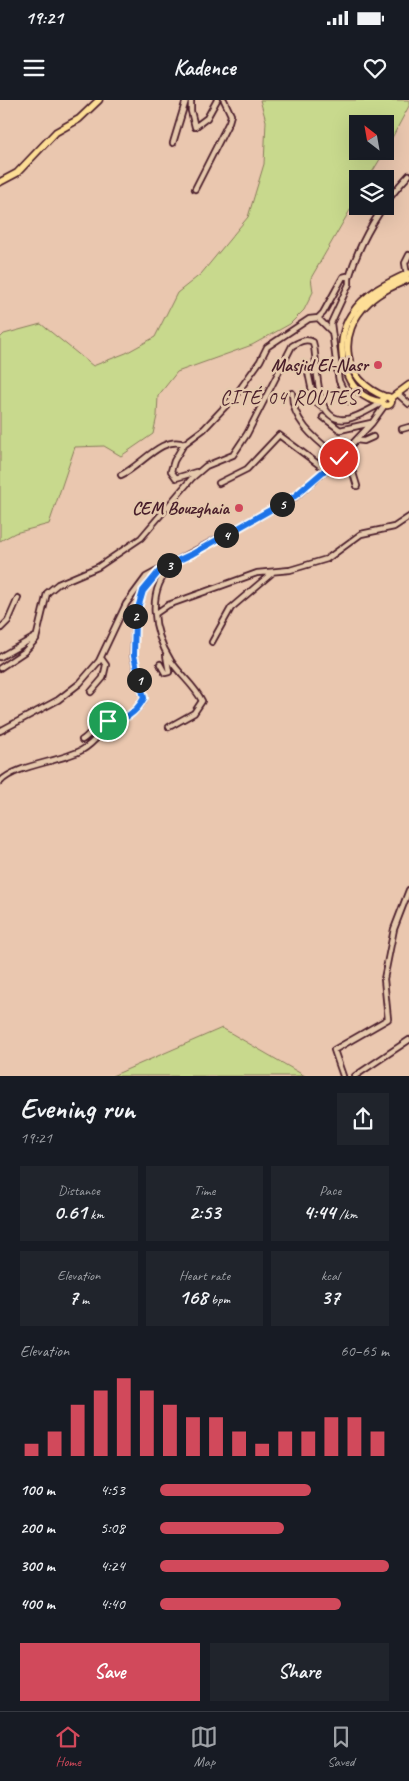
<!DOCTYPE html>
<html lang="en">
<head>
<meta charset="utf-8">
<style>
	body { margin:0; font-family:Caveat,sans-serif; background:#20242c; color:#f1f3f6; height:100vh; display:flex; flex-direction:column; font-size:19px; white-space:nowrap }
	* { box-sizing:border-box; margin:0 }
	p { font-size:16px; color:#9ea1a6 }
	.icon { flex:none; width:28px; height:28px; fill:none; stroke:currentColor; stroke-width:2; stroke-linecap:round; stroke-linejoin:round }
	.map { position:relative; height:976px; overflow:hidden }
	.details { display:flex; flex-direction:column; background:#171b24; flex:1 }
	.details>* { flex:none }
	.needle { width:32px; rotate:329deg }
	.controls { position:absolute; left:349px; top:15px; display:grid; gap:10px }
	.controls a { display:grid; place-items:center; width:45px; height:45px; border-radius:0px; background:#171b24; box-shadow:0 5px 20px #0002; font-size:25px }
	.pin { position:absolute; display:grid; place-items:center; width:42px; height:42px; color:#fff; margin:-21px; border:2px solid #fff; border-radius:50%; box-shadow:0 1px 5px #0007 }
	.km { position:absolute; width:25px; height:25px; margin:-12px; border-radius:50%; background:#222; color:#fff; font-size:14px; line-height:25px; text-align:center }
	.round { display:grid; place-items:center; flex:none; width:52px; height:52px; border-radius:0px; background:#20242c }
	.overview { display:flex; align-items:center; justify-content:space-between; height:85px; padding:0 20px }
	h1 { font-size:28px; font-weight:700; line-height:38px }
	.stats { display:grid; grid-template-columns:repeat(3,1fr); gap:8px; height:85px; padding:5px 20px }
	.stats div { display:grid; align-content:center; border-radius:0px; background:#20242c; text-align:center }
	.stats b { font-size:21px; font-weight:700 }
	.stats small { font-size:14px; font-weight:400 }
	.stats p { font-size:14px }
	.chart { height:140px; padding:10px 20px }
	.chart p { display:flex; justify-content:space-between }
	.chart svg { width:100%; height:90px; margin-top:5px; stroke:#d1495b; stroke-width:6 }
	.action { display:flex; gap:10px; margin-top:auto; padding:10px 20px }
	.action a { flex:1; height:58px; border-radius:0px; background:#d1495b; color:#fff; font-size:20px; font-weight:700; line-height:58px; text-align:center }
	.action a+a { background:#20242c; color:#f1f3f6 }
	ul { padding:0 20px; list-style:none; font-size:16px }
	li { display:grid; grid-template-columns:80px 60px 1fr; align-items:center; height:38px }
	li i { height:12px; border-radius:6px; background:#d1495b }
	.status { display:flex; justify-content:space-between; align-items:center; height:35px; padding:0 25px; background:#171b24; direction:ltr }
	.status svg { height:14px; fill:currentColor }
	header { display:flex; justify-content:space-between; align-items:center; height:65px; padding:0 20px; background:#171b24; font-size:22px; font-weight:700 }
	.dock { display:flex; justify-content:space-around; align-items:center; height:70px; border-top:1px solid #363941; background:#171b24; font-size:14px; color:#9ea1a6 }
	.dock a { display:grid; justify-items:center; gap:2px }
	.dock .current { color:#d1495b }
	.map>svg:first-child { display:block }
	.green { fill:#c8d98d; stroke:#897c5c }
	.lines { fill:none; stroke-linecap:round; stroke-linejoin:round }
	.minor-casing { stroke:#4a1f2b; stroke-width:8 }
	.major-casing { stroke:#4a1f2b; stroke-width:9 }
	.minor { stroke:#e6c9ad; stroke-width:4.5 }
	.major { stroke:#fdde96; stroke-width:5.5 }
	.route-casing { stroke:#fff; stroke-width:10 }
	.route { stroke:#1a73e8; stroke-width:6 }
	.poi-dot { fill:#d1495b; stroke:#e6c9ad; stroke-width:2 }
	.labels { text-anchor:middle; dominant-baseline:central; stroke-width:5; stroke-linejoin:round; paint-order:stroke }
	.poi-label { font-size:18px; font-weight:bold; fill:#4a1f2b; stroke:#e6c9ad; text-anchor:end }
	.quarter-label { font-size:20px; letter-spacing:1px; fill:#4a1f2b; stroke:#e6c9ad }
</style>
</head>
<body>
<div class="status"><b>19:21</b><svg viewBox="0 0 49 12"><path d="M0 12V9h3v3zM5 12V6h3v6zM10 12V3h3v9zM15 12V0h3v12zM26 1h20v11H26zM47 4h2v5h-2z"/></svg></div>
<header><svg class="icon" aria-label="menu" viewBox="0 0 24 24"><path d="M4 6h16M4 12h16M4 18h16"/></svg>Kadence<svg class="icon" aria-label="heart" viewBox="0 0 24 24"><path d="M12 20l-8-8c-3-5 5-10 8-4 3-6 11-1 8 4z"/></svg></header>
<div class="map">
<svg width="409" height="976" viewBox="0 0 409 976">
	<rect width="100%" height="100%" fill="#eac7af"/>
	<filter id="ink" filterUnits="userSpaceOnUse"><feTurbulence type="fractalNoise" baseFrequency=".02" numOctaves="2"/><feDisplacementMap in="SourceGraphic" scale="10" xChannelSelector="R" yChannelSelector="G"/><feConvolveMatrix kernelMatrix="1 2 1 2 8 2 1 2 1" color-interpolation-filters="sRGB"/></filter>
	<g filter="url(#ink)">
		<!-- green -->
		<path class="green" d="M260,0H409V6L385,51V24H358V51H385L368,79H358L357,98L311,178L313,192L304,210L290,224L252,245L177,272L158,296L157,316L153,334L121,356L104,346L75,347L49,424L15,433L0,441V238L4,234L41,224L93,266L126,253L155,237L177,193L201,174L248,117L264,64L266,21Z
			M222,928L305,976H112Z"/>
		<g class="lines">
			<defs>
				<path id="minor" d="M191,0V11L195,27L207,18L217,0
					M173,43L186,0
					M195,89L229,22L231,15L224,0
					M407,175L405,163L409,155
					M349,178C359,142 383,102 409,75
					M318,218L332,232
					M337,269L339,281L349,301
					M308,272L314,301L323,308
					M292,293C292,323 318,341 339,358
					M398,294L409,304
					M323,317L340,330L371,323
					M402,329L409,327
					M356,340L364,341L373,337
					M346,350L357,386
					M196,372L176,378L171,371L174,361L184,344L204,329L235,296L260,261L267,247L309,219L318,218L323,213L343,177L347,176L349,178V184L331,223L337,269L344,267
					M121,375C140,367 162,335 184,344
					M219,383L247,369L279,335L326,370
					M155,514L168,505L257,473L290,470L327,459L361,434L394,427L409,417
					M0,529L8,521L18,498
					M212,542L231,508L272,473
					M0,557L35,537
					M160,564L165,573L169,572L166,555
					M0,568L24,552L36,539L47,493L58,484L98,467L141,438L192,378L206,366L233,355L247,334L292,246C299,242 305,238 313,242C319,262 312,325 347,319C359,317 372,308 382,303
					M91,592L103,578L106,565L101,558
					M169,627L194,613L202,601C195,586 180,575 171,561C153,532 145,490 173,465
					M0,631L58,600L80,583L99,561L126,504L146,477L295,397L339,358L372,323L385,305
					M82,640C88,637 91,630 97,626C116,614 130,624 144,599L133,556L135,518L143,491L160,471
					M0,682C15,665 60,662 82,650C95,643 102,630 113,621
					M343,976L334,950L388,919L384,879L394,829L409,790
					M355,976L409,940"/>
				<path id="major" d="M0,82L17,73L56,32L79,19L99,0
					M382.5 301a4.5 4.5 0 1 1 9 0a4.5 4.5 0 1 1-9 0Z
					M386,297C342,281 335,233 369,202C381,191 395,185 409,179
					M390,299L409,285
					M382,302C343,299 332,243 351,215C364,194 387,183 409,173"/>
			</defs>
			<!-- minor casing -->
			<use href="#minor" class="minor-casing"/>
			<!-- major casing -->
			<use href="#major" class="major-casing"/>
			<!-- minor -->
			<use href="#minor" class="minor"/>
			<!-- major -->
			<use href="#major" class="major"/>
		</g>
	</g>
	<g class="lines" filter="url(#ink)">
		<defs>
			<path id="route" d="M108,621C124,621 136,613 144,598L134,556L135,518L143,491L162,468L192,454L295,396L339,358"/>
		</defs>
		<!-- route casing -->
		<use href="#route" class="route-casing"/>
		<!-- route -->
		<use href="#route" class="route"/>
	</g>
	<!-- markers -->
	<g class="poi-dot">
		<circle cx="378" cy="265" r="5"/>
		<circle cx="239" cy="408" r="5"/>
	</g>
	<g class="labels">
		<!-- poi labels -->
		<g class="poi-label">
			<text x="368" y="265">Masjid El-Nasr</text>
			<text x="229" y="408">CEM Bouzghaia</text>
		</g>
		<!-- quarter labels -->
		<g class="quarter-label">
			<text x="289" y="297">CITÉ 04 ROUTES</text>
		</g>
	</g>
</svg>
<div class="controls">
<a><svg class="needle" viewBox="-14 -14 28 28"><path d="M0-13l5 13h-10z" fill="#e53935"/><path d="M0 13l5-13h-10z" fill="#9ea1a6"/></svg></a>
<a><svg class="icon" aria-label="layers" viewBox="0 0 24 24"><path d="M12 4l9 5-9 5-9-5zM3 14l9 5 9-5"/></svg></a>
</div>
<div class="pin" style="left:108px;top:621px;background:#1e9e55"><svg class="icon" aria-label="arrive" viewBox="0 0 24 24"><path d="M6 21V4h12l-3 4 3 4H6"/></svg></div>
<div class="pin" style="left:339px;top:358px;background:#d93025"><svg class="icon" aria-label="check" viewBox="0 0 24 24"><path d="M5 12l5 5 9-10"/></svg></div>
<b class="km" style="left:139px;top:580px">1</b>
<b class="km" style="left:135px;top:516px">2</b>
<b class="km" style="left:169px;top:465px">3</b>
<b class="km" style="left:226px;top:435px">4</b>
<b class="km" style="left:282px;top:404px">5</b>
</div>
<section class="details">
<div class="overview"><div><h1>Evening run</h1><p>19:21</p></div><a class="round"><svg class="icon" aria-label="share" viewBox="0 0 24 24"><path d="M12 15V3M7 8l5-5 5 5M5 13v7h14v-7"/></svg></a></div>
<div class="stats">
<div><p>Distance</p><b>0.61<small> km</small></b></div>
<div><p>Time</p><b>2:53</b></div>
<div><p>Pace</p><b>4:44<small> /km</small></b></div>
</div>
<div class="stats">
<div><p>Elevation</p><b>7<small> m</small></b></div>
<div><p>Heart rate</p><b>168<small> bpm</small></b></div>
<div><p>kcal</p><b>37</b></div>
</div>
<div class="chart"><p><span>Elevation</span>60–65 m</p>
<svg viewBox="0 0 160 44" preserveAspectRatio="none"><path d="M5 44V38M15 44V32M25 44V19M35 44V12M45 44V6M55 44V12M65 44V19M75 44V25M85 44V25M95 44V32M105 44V38M115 44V32M125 44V32M135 44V25M145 44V25M155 44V32"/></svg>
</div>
<ul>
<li><b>100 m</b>4:53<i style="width:66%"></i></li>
<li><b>200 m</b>5:08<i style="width:54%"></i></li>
<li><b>300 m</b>4:24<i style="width:100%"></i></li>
<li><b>400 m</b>4:40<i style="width:79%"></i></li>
</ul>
<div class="action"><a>Save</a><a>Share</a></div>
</section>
<nav class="dock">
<a class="current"><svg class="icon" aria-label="home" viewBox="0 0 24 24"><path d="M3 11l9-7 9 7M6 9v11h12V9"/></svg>Home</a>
<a><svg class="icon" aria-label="map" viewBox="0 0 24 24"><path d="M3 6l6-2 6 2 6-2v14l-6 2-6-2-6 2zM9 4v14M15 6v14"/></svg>Map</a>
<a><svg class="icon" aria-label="saved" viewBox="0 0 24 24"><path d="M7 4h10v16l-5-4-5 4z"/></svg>Saved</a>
</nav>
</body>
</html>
